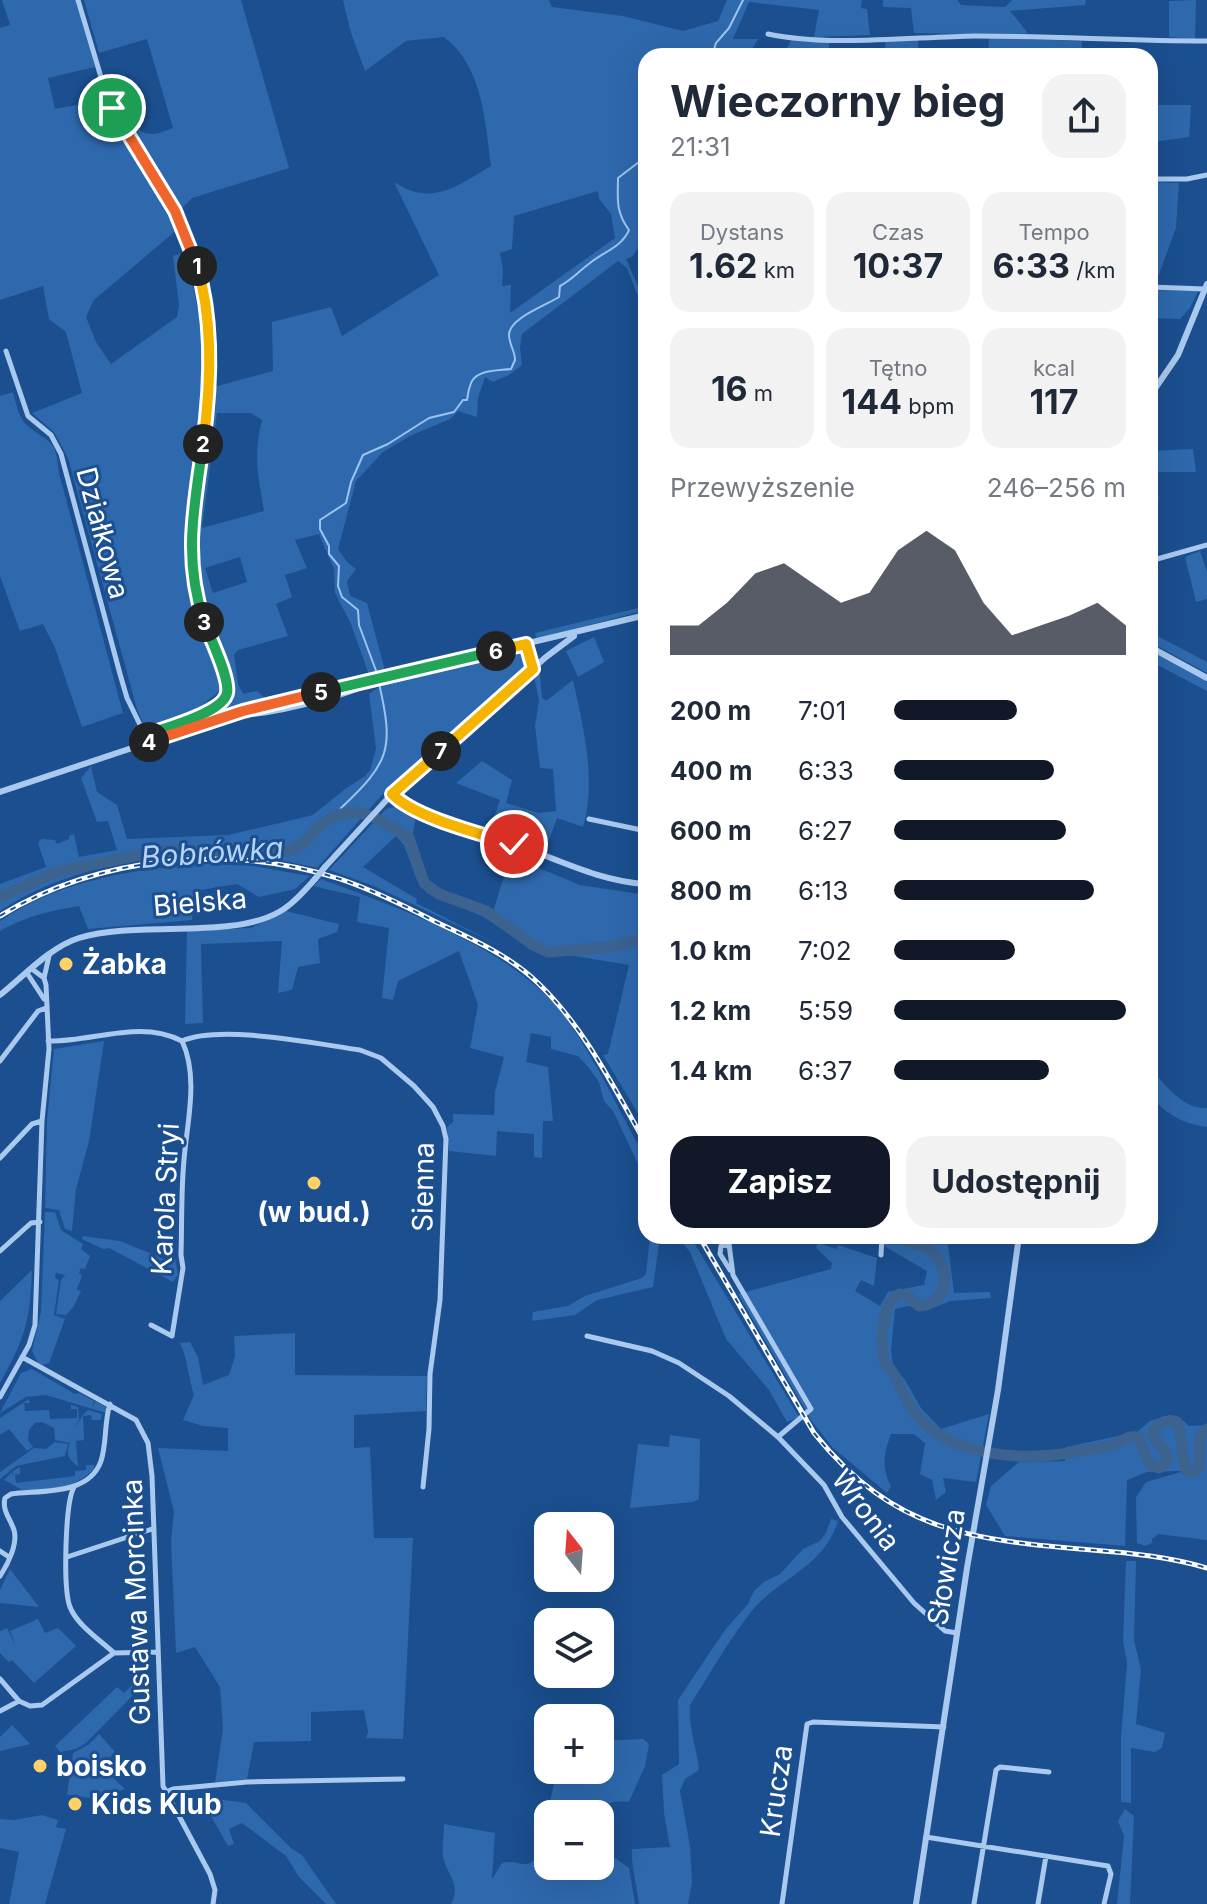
<!DOCTYPE html>
<html lang="pl">
<head>
<meta charset="utf-8">
<style>
	body { margin:0; font-family:Inter,sans-serif; background:#f2f2f3; color:#1f2937; height:100vh; display:flex; flex-direction:column; font-size:30px; white-space:nowrap }
	* { box-sizing:border-box; margin:0 }
	p { font-size:26px; color:#747a83 }
	.icon { flex:none; width:44px; height:44px; fill:none; stroke:currentColor; stroke-width:2; stroke-linecap:round; stroke-linejoin:round }
	.map { position:relative; flex:1; overflow:hidden }
	.drawer { position:absolute; left:638px; top:48px; width:520px; height:1196px; display:flex; flex-direction:column; background:#fff; border-radius:24px; box-shadow:0 8px 32px #0002 }
	.drawer>* { flex:none }
	.needle { width:52px; rotate:343deg }
	.buttons { position:absolute; left:534px; top:1512px; display:grid; gap:16px }
	.buttons a { display:grid; place-items:center; width:80px; height:80px; border-radius:16px; background:#fff; box-shadow:0 8px 32px #0002; font-size:40px }
	.pin { position:absolute; display:grid; place-items:center; width:68px; height:68px; color:#fff; margin:-34px; border:4px solid #fff; border-radius:50%; box-shadow:0 2px 8px #0007 }
	.km { position:absolute; width:40px; height:40px; margin:-20px; border-radius:50%; background:#222; color:#fff; font-size:22px; line-height:40px; text-align:center }
	.round { display:grid; place-items:center; flex:none; width:84px; height:84px; border-radius:24px; background:#f2f2f3 }
	.headline { display:flex; align-items:center; justify-content:space-between; height:136px; padding:0 32px }
	h1 { font-size:44px; font-weight:700; line-height:60px }
	.figures { display:grid; grid-template-columns:repeat(3,1fr); gap:12px; height:136px; padding:8px 32px }
	.figures div { display:grid; align-content:center; border-radius:20px; background:#f2f2f3; text-align:center }
	.figures b { font-size:34px; font-weight:700 }
	.figures small { font-size:22px; font-weight:400 }
	.figures p { font-size:22px }
	.chart { height:224px; padding:16px 32px }
	.chart p { display:flex; justify-content:space-between }
	.chart svg { width:100%; height:144px; margin-top:8px; fill:#111827; opacity:.7 }
	.primary-button { display:flex; gap:16px; margin-top:auto; padding:16px 32px }
	.primary-button a { flex:1; height:92px; border-radius:24px; background:#111827; color:#fff; font-size:32px; font-weight:700; line-height:92px; text-align:center }
	.primary-button a+a { background:#f2f2f3; color:#1f2937 }
	ul { padding:0 32px; list-style:none; font-size:26px }
	li { display:grid; grid-template-columns:128px 96px 1fr; align-items:center; height:60px }
	li i { height:20px; border-radius:10px; background:#111827 }
	.map>svg:first-child { display:block }
	.green { fill:#2e69ad; fill-rule:evenodd }
	.lines { fill:none; stroke-linecap:round; stroke-linejoin:round }
	.stream { stroke:#9cc4f0; stroke-width:2 }
	.river { stroke:#3c6290; stroke-width:11 }
	.minor { stroke:#a9c9ee; stroke-width:5 }
	.tertiary { stroke:#a9c9ee; stroke-width:6 }
	.rail-casing { stroke:#fff; stroke-width:5 }
	.rail { stroke:#1b4f8f; stroke-width:2; stroke-dasharray:6; stroke-linecap:butt }
	.tertiary-bridge { stroke:#a9c9ee; stroke-width:6 }
	.split-1-casing { stroke:#fff; stroke-width:16 }
	.split-2-casing { stroke:#fff; stroke-width:16 }
	.split-3-casing { stroke:#fff; stroke-width:16 }
	.split-4-casing { stroke:#fff; stroke-width:16 }
	.split-5-casing { stroke:#fff; stroke-width:16 }
	.split-6-casing { stroke:#fff; stroke-width:16 }
	.split-7-casing { stroke:#fff; stroke-width:16 }
	.split-8-casing { stroke:#fff; stroke-width:16 }
	.split-1 { stroke:#f0652b; stroke-width:10 }
	.split-2 { stroke:#f5b400; stroke-width:10 }
	.split-3 { stroke:#22a559; stroke-width:10 }
	.split-4 { stroke:#22a559; stroke-width:10 }
	.split-5 { stroke:#f0652b; stroke-width:10 }
	.split-6 { stroke:#22a559; stroke-width:10 }
	.split-7 { stroke:#f5b400; stroke-width:10 }
	.split-8 { stroke:#f5b400; stroke-width:10 }
	.poi-dot { fill:#ffd166; stroke:#1b4f8f; stroke-width:3 }
	.labels { text-anchor:middle; dominant-baseline:central; stroke-width:6; stroke-linejoin:round; paint-order:stroke }
	.street-label { font-size:28px; fill:#fff; stroke:#1b4f8f }
	.poi-label { font-size:28px; font-weight:bold; fill:#fff; stroke:#1b4f8f; text-anchor:start }
	.water-label { font-size:30px; font-style:italic; fill:#b5d3f5; stroke:#1b4f8f }
</style>
</head>
<body>
<div class="map">
<svg width="1207" height="1904" viewBox="0 0 1207 1904">
	<rect width="100%" height="100%" fill="#1b4f8f"/>
	<!-- green -->
	<path class="green" d="M2,0H76L95,67L48,78L55,109L104,100C125,144 158,183 179,228L94,300L86,317L96,342L111,364L177,317L179,305L173,256L186,252L199,315L204,377L187,511L186,551L192,596L221,690L192,713L145,728L137,709L68,458L54,432L32,413L82,393L66,332L49,319L43,286L0,300V28L10,25Z
		M84,0H241L289,168L192,198L182,208L122,118L127,115C144,137 148,138 173,128L147,39L99,53Z
		M343,0H549L552,7L623,16L683,31L718,21L727,0H862L861,8L867,9L870,35L814,37L819,10L749,2L733,39H758L748,56H646V147L642,155L646,159V237L632,257L626,259L646,304V317L627,268L618,261L522,334L520,348L522,365L509,375L493,382L485,377L478,398L477,417L458,411L450,419L410,436L383,452L356,481L338,549L348,563L356,569L347,581L350,596L367,603L385,671L369,675L351,624L335,593L334,569L319,534L295,540L307,568L285,575L292,597L276,604L288,636L238,650L234,655L238,684L243,694L257,691L265,698L264,703L183,726C204,717 231,712 231,685C218,646 200,607 196,566C189,507 206,445 214,387L273,371L272,322L331,307L342,336L439,275L394,182C432,207 457,186 491,166C485,122 483,66 444,37L406,41L365,71L351,33ZM598,191L599,199L611,214L615,238L510,313L511,285L502,286L503,270L500,253L512,249L514,216ZM217,413H251L262,420C253,457 258,475 264,511L202,528ZM240,557L247,582L213,593L205,568Z
		M883,0H957L961,5L1005,7L1012,0H1086L1085,5L1010,11L1028,33L1018,35L914,33L911,8L883,7Z
		M1196,0L1195,39L1169,37V1Z
		M989,38L1082,41V56H988Z
		M918,39V56H886L885,41Z
		M791,41L829,42V56H782Z
		M1150,105H1191L1189,137L1153,142V177H1150Z
		M1150,182L1179,183L1176,228L1155,285L1150,284Z
		M1150,290L1198,291L1190,308L1180,319L1150,318Z
		M13,392C16,403 19,420 29,427C53,446 55,438 59,473L123,713L82,727L55,648L43,624L20,631L0,576V396Z
		M1193,449L1196,472H1155L1159,500L1150,501V451Z
		M1200,551L1207,572V599L1196,602L1185,557Z
		M646,606V610L537,639L535,633Z
		M1150,632L1207,662V673L1150,642Z
		M594,637L604,662L578,677L566,651Z
		M520,650L526,662L523,673L381,796L317,868C218,843 86,854 0,911V884L46,867L38,843L42,839L55,840L57,844L69,839V836L74,834L79,857L117,850L108,821L97,822L81,778L91,766L97,792L117,805L127,839L228,835L313,815L345,789L365,776L370,770L376,749L369,694L382,685Z
		M1150,651L1192,671L1207,682V691L1150,661Z
		M540,674L542,697L546,701L573,680C583,726 597,780 583,827L557,818L545,851L490,830L500,800L456,783L482,761L512,780L506,803L539,813L556,811L553,769L540,768L535,726L539,700L534,677Z
		M399,806L416,814L413,833L429,881L437,887L493,912L510,856L580,885L646,895V1127L603,1055L608,1054L629,965L569,955H549L531,948L482,916L427,893L417,880L404,845L396,836L363,867L417,899L416,903L505,948L374,886L329,870L386,809Z
		M208,864L253,866L310,876L295,889L259,897L237,884L194,891L192,920L88,929L79,906C52,910 24,917 0,931V921C60,880 136,868 208,864Z
		M321,879C401,909 517,949 568,1021C598,1064 621,1114 646,1160V1181L613,1111L604,1101L599,1082L589,1068L578,1056L551,1049V1037L531,1033L526,1062L548,1067L553,1121H543L542,1158L534,1157V1134L497,1131L496,1156L449,1151L447,1127L453,1122V1114L494,1115L495,1092L504,1057L470,1048L478,1005L459,951L398,981L393,1000L382,998L389,928L357,922L360,897L313,886Z
		M286,911L339,924L337,932L318,939L320,963L298,967L292,990L278,993L282,941L201,944L203,1023L185,1024L187,931L251,928Z
		M104,1041L89,1141L76,1189L72,1231L65,1229L59,1210L45,1208L47,1121L54,1049Z
		M1150,1068C1165,1084 1183,1110 1207,1108V1127C1181,1123 1169,1115 1150,1097Z
		M45,1212H55L61,1230L83,1244L81,1249L90,1256L85,1269L81,1268L79,1273L82,1276L77,1289L81,1291L74,1306L66,1315L56,1314L61,1280L65,1275L56,1273L55,1278L59,1280L54,1315L65,1319L49,1363L43,1365L38,1363L32,1351L41,1312Z
		M83,1236L120,1241L167,1260L169,1256L175,1258L178,1275L173,1282L109,1248L103,1249L82,1239Z
		M650,1236H660L653,1287L597,1300L575,1315L532,1321L533,1312L568,1306L585,1296L642,1278L646,1274Z
		M677,1236H690L799,1417L787,1422L769,1390L726,1339L690,1252Z
		M885,1236H947L954,1293L990,1292L991,1298L950,1301L928,1310L908,1306L895,1309L891,1351L893,1366L905,1380L921,1408L941,1429L989,1414L976,1482L943,1478L946,1492L936,1500L932,1480L920,1474L925,1443L914,1434H891C884,1453 881,1468 891,1486L887,1493L832,1447L811,1420L738,1294L831,1269L832,1263L816,1248L818,1243L836,1249L838,1245L877,1258L874,1286L861,1280L855,1291L880,1306L888,1292L924,1285L927,1271L884,1246Z
		M32,1270C30,1322 25,1338 0,1383V1301Z
		M295,1333V1375L427,1376L426,1411L354,1415V1448L370,1447L374,1538H413L403,1739L366,1738L368,1732L364,1710L311,1712V1741L254,1742L247,1779L215,1783L223,1729L220,1687L195,1647L176,1653L171,1541L174,1512L158,1448L228,1451V1428L203,1426L183,1420L194,1395C188,1377 188,1360 180,1343L190,1342L198,1357L203,1385L229,1375L235,1356L234,1336Z
		M32,1369L75,1394L79,1393L94,1401L92,1407L96,1401L106,1407V1413L46,1395L26,1397L0,1413L21,1373Z
		M29,1399L30,1403H24L25,1411L49,1410L50,1419L77,1418V1409H71V1405L78,1407L79,1419L69,1443L55,1440L54,1428L42,1422L35,1423L29,1430L28,1440L33,1447L27,1451L9,1429L0,1435V1418Z
		M88,1410L102,1414L101,1420H92L91,1415L83,1416L84,1440L76,1441L78,1467C73,1462 67,1458 68,1451C69,1439 80,1416 88,1410Z
		M1170,1415L1179,1417L1189,1426L1207,1425V1540L1158,1534L1152,1539V1543L1145,1546L1137,1543L1136,1497L1146,1482L1181,1472L1179,1471L1147,1472L1127,1480L1125,1546L1005,1536L986,1505L991,1486L1019,1462L1065,1461L1066,1447L1137,1432L1150,1421Z
		M670,1435L700,1439L699,1499L693,1502L630,1508L638,1444L669,1447Z
		M55,1442L68,1444L65,1456L16,1466L0,1479V1472L34,1448L46,1449Z
		M86,1465H94V1469C79,1485 49,1494 26,1491C20,1490 11,1483 4,1480L12,1472L13,1476V1471L20,1467V1474L15,1475L16,1483L75,1476V1471L86,1470Z
		M831,1519L838,1521C823,1569 780,1576 751,1612C728,1641 710,1674 690,1705C688,1728 697,1748 699,1770L685,1779L680,1791L690,1846L692,1882L688,1904H639C637,1886 631,1867 632,1849L670,1847L664,1813L662,1775L679,1764L678,1700L725,1630L748,1604L754,1591L764,1582L780,1574L803,1549L820,1541L826,1533Z
		M1126,1561H1136L1134,1640L1141,1670L1136,1724L1165,1733L1162,1748L1155,1752L1131,1748V1803L1121,1802V1737L1127,1664L1123,1641Z
		M10,1569L39,1607L0,1603V1590Z
		M38,1619L45,1633L58,1628L76,1646L34,1683L12,1660L9,1662L0,1653V1631L7,1628L16,1647L10,1631Z
		M144,1673L148,1680L86,1743L76,1749L60,1752L55,1746L117,1687L124,1693Z
		M12,1725L30,1744L0,1751V1737Z
		M99,1734L115,1752L105,1762L106,1771L125,1789L99,1799L67,1795L73,1753L88,1745Z
		M643,1739L649,1744L645,1766L629,1802C614,1801 607,1800 600,1814H548V1866H600V1854L611,1855L629,1868L635,1904H451C462,1884 446,1874 443,1856C442,1846 444,1834 444,1824L495,1833L492,1879L502,1863C514,1860 518,1865 527,1864C532,1863 538,1857 543,1854L548,1811L557,1770H600V1741Z
		M210,1798L246,1803L292,1849L302,1855L336,1904H326L299,1877L286,1856L242,1823L229,1829L234,1844L228,1846L206,1807Z
		M1125,1809L1134,1816L1130,1904H1117L1124,1836L1118,1821Z
		M42,1815L58,1820L56,1827L66,1829L45,1904H9L19,1852L0,1848V1819L15,1820Z"/>
	<g class="lines">
		<!-- stream -->
		<path class="stream" d="M712,56L716,43L729,28L743,0
			M378,676L359,625L358,610L342,597L338,586L339,566L329,554V546L320,529V520L346,503L351,482L363,455L388,444L429,418L454,412L463,400H467C468,395 468,391 470,386C474,369 497,371 511,369L515,360C515,351 509,344 509,335C509,318 547,305 559,297L560,286C572,280 579,271 590,263C603,252 622,247 629,230C615,211 618,199 618,178L639,162L646,122
			M339,814L341,808C390,762 394,749 379,683"/>
		<!-- river -->
		<path class="river" d="M0,897L56,872L165,850L288,851C311,843 306,836 322,824C355,799 379,820 409,838L424,883L439,894L486,911L533,945L548,952L610,947L646,939
			M897,1236C907,1244 922,1244 932,1252C952,1269 948,1305 919,1306L907,1295L899,1294C896,1297 893,1299 890,1303C882,1316 878,1355 888,1366C900,1380 903,1399 915,1413C949,1456 1017,1461 1068,1453C1081,1450 1097,1449 1110,1446C1120,1443 1126,1435 1138,1437L1150,1465L1159,1468L1166,1463L1168,1456L1152,1434C1158,1422 1165,1419 1177,1422C1185,1438 1179,1454 1186,1470L1193,1473L1199,1469L1200,1437L1207,1429"/>
		<!-- minor -->
		<path class="minor" d="M78,0L106,94L118,120L175,211L192,252L203,288L209,385L191,527L192,578L227,693C213,719 171,726 145,735L147,743
			M768,34C828,47 912,37 975,36C1052,36 1130,41 1207,41
			M1150,179H1187L1207,175
			M1150,287L1205,289
			M6,351L28,416L51,435L61,454L120,674L127,698L145,735
			M1150,561L1207,545
			M589,819L646,831
			M27,973L44,999
			M44,978L49,956
			M48,1041C93,1042 140,1019 182,1041C221,1024 317,1044 360,1050L381,1058L414,1086L433,1107L443,1126L446,1139L440,1300L430,1374L429,1429L423,1487
			M0,1061L38,1011L46,1008
			M0,1158L32,1124L42,1121
			M728,1236L733,1275L811,1409L778,1437
			M729,1247L726,1245L721,1246L720,1254L730,1270
			M0,1251L31,1223L40,1222
			M881,1255L882,1236
			M151,1325L172,1336L183,1268L181,1255C182,1223 181,1191 184,1160C187,1122 199,1077 182,1041
			M587,1336L652,1351L679,1363L729,1396L778,1437L824,1485L842,1517L914,1603L945,1631L957,1633
			M22,1357L136,1420L148,1443L152,1476L163,1786L210,1874L215,1890L213,1904
			M0,1397L29,1345L35,1325L42,1121L49,1049L46,985L44,978L32,969
			M74,1487C65,1503 63,1589 70,1607C77,1625 100,1640 114,1653
			M0,1551L9,1557
			M67,1557L152,1529
			M0,1576C8,1564 18,1544 14,1530C10,1518 2,1511 5,1498L11,1494C40,1490 89,1496 101,1461C107,1443 104,1422 110,1404
			M114,1653L158,1652
			M0,1679L19,1701
			M0,1711L19,1701L30,1706L42,1705L114,1653
			M166,1792L173,1789L247,1782L403,1779
			M926,1837L1108,1866L1111,1874L1104,1904
			M782,1904L807,1724L813,1722L944,1727
			M974,1904L996,1770L1000,1767L1049,1772
			M1038,1904L1046,1856"/>
		<!-- tertiary -->
		<path class="tertiary" d="M1150,396L1178,355L1207,284
			M526,644L533,669
			M1150,647L1207,678
			M238,714C261,717 354,694 373,681
			M0,792L243,711L646,615
			M392,794C417,818 478,832 511,843C556,858 597,881 646,884
			M325,867L392,794L546,657L574,636
			M0,995C24,976 50,947 79,938C137,920 229,940 279,912C293,904 304,891 315,879
			M916,1904L967,1568L998,1390L1019,1236"/>
		<defs>
			<path id="rail" d="M0,916C98,856 231,843 340,879C373,890 403,905 434,921C470,938 509,955 538,983C585,1028 614,1088 646,1144
				M699,1236L814,1433C894,1533 973,1540 1092,1550C1131,1553 1170,1557 1207,1568"/>
		</defs>
		<!-- rail casing -->
		<use href="#rail" class="rail-casing"/>
		<!-- rail -->
		<use href="#rail" class="rail"/>
		<!-- tertiary-bridge -->
		<path class="tertiary-bridge" d="M315,879L325,867"/>
	</g>
	<g class="lines">
		<defs>
			<path id="split-1" d="M112,108L175,211L197,266"/>
			<path id="split-2" d="M197,266C214,322 211,386 203,444"/>
			<path id="split-3" d="M203,444C194,509 183,557 204,622"/>
			<path id="split-4" d="M149,742L145,735C162,729 223,713 227,693C230,678 210,637 204,622"/>
			<path id="split-5" d="M149,742L243,711L321,692"/>
			<path id="split-6" d="M321,692L496,651"/>
			<path id="split-7" d="M441,751L533,669L526,644L496,651"/>
			<path id="split-8" d="M441,751L392,794C415,818 482,834 514,844"/>
		</defs>
		<!-- split-1 casing -->
		<use href="#split-1" class="split-1-casing"/>
		<!-- split-2 casing -->
		<use href="#split-2" class="split-2-casing"/>
		<!-- split-3 casing -->
		<use href="#split-3" class="split-3-casing"/>
		<!-- split-4 casing -->
		<use href="#split-4" class="split-4-casing"/>
		<!-- split-5 casing -->
		<use href="#split-5" class="split-5-casing"/>
		<!-- split-6 casing -->
		<use href="#split-6" class="split-6-casing"/>
		<!-- split-7 casing -->
		<use href="#split-7" class="split-7-casing"/>
		<!-- split-8 casing -->
		<use href="#split-8" class="split-8-casing"/>
		<!-- split-1 -->
		<use href="#split-1" class="split-1"/>
		<!-- split-2 -->
		<use href="#split-2" class="split-2"/>
		<!-- split-3 -->
		<use href="#split-3" class="split-3"/>
		<!-- split-4 -->
		<use href="#split-4" class="split-4"/>
		<!-- split-5 -->
		<use href="#split-5" class="split-5"/>
		<!-- split-6 -->
		<use href="#split-6" class="split-6"/>
		<!-- split-7 -->
		<use href="#split-7" class="split-7"/>
		<!-- split-8 -->
		<use href="#split-8" class="split-8"/>
	</g>
	<!-- markers -->
	<g class="poi-dot">
		<circle cx="66" cy="964" r="8"/>
		<circle cx="314" cy="1183" r="8"/>
		<circle cx="40" cy="1766" r="8"/>
		<circle cx="75" cy="1804" r="8"/>
	</g>
	<g class="labels">
		<!-- street labels -->
		<g class="street-label">
			<text transform="translate(103 533) rotate(75)">Działkowa</text>
			<text transform="translate(200 902) rotate(-5)">Bielska</text>
			<text transform="translate(423 1187) rotate(-89)">Sienna</text>
			<text transform="translate(165 1199) rotate(-87)">Karola Stryi</text>
			<text transform="translate(866 1510) rotate(53)">Wronia</text>
			<text transform="translate(946 1567) rotate(-81)">Słowicza</text>
			<text transform="translate(136 1602) rotate(-92)">Gustawa Morcinka</text>
			<text transform="translate(776 1791) rotate(-82)">Krucza</text>
		</g>
		<!-- poi labels -->
		<g class="poi-label">
			<text x="82" y="964">Żabka</text>
			<text x="314" y="1212" text-anchor="middle">(w bud.)</text>
			<text x="56" y="1766">boisko</text>
			<text x="91" y="1804">Kids Klub</text>
		</g>
		<!-- water labels -->
		<g class="water-label">
			<text transform="translate(212 852) rotate(-4)">Bobrówka</text>
		</g>
	</g>
</svg>
<div class="buttons">
<a><svg class="needle" viewBox="-14 -14 28 28"><path d="M0-13l5 13h-10z" fill="#e53935"/><path d="M0 13l5-13h-10z" fill="#747a83"/></svg></a>
<a><svg class="icon" aria-label="layers" viewBox="0 0 24 24"><path d="M12 4l9 5-9 5-9-5zM3 14l9 5 9-5"/></svg></a>
<a>+</a>
<a>−</a>
</div>
<div class="pin" style="left:112px;top:108px;background:#1e9e55"><svg class="icon" aria-label="arrive" viewBox="0 0 24 24"><path d="M6 21V4h12l-3 4 3 4H6"/></svg></div>
<div class="pin" style="left:514px;top:844px;background:#d93025"><svg class="icon" aria-label="check" viewBox="0 0 24 24"><path d="M5 12l5 5 9-10"/></svg></div>
<b class="km" style="left:197px;top:266px">1</b>
<b class="km" style="left:203px;top:444px">2</b>
<b class="km" style="left:204px;top:622px">3</b>
<b class="km" style="left:149px;top:742px">4</b>
<b class="km" style="left:321px;top:692px">5</b>
<b class="km" style="left:496px;top:651px">6</b>
<b class="km" style="left:441px;top:751px">7</b>
<section class="drawer">
<div class="headline"><div><h1>Wieczorny bieg</h1><p>21:31</p></div><a class="round"><svg class="icon" aria-label="share" viewBox="0 0 24 24"><path d="M12 15V3M7 8l5-5 5 5M5 13v7h14v-7"/></svg></a></div>
<div class="figures">
<div><p>Dystans</p><b>1.62<small> km</small></b></div>
<div><p>Czas</p><b>10:37</b></div>
<div><p>Tempo</p><b>6:33<small> /km</small></b></div>
</div>
<div class="figures">
<div><b>16<small> m</small></b></div>
<div><p>Tętno</p><b>144<small> bpm</small></b></div>
<div><p>kcal</p><b>117</b></div>
</div>
<div class="chart"><p><span>Przewyższenie</span>246–256 m</p>
<svg viewBox="0 0 160 44" preserveAspectRatio="none"><path d="M0 44V35L10 35L20 28L30 19L40 16L50 22L60 28L70 25L80 12L90 6L100 12L110 28L120 38L130 35L140 32L150 28L160 35V44z"/></svg>
</div>
<ul>
<li><b>200 m</b>7:01<i style="width:53%"></i></li>
<li><b>400 m</b>6:33<i style="width:69%"></i></li>
<li><b>600 m</b>6:27<i style="width:74%"></i></li>
<li><b>800 m</b>6:13<i style="width:86%"></i></li>
<li><b>1.0 km</b>7:02<i style="width:52%"></i></li>
<li><b>1.2 km</b>5:59<i style="width:100%"></i></li>
<li><b>1.4 km</b>6:37<i style="width:67%"></i></li>
</ul>
<div class="primary-button"><a>Zapisz</a><a>Udostępnij</a></div>
</section>
</div>
</body>
</html>
